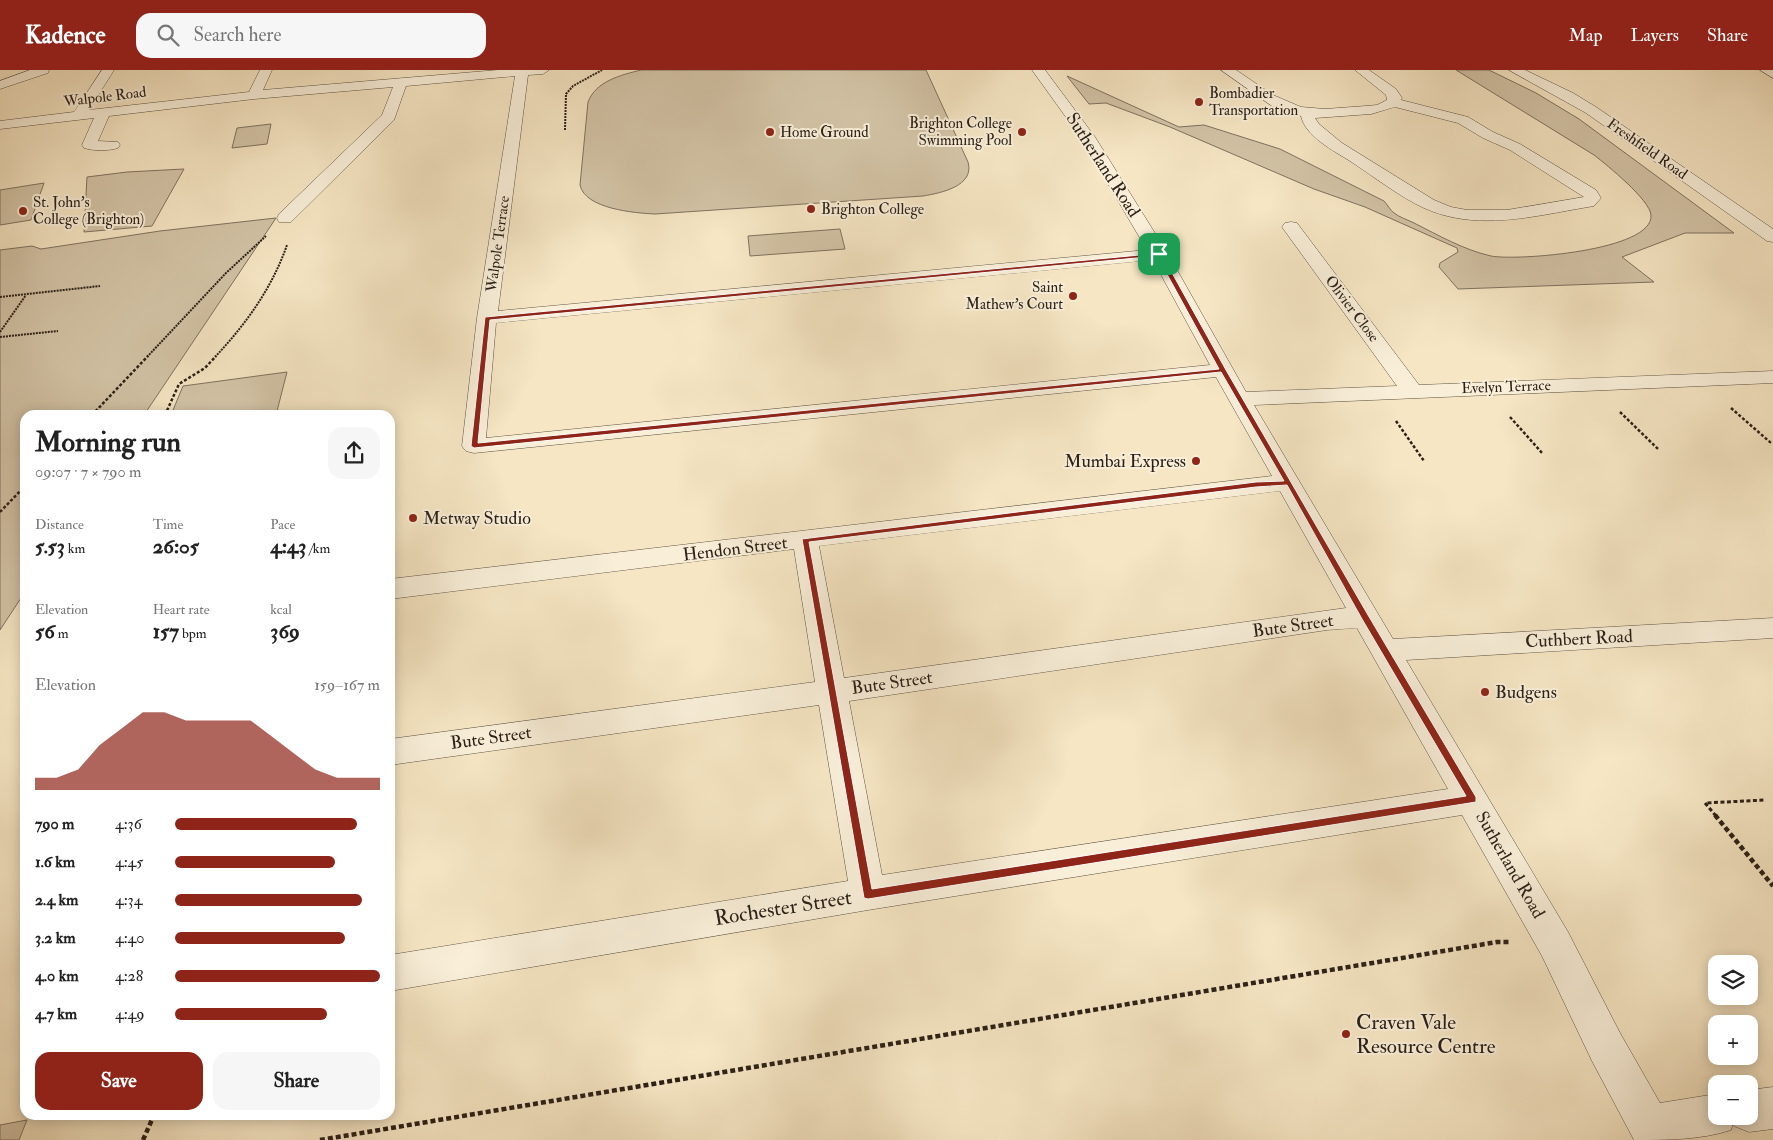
<!DOCTYPE html>
<html lang="en">
<head>
<meta charset="utf-8">
<style>
	body { margin:0; font-family:"IM FELL Double Pica",serif; background:#f6f6f6; color:#222; height:100vh; display:flex; flex-direction:column; font-size:19px; white-space:nowrap }
	* { box-sizing:border-box; margin:0 }
	p { font-size:16px; color:#767676 }
	.icon { flex:none; width:28px; height:28px; fill:none; stroke:currentColor; stroke-width:2; stroke-linecap:round; stroke-linejoin:round }
	.map { position:relative; flex:1; overflow:hidden }
	.drawer { position:absolute; left:20px; top:340px; width:375px; height:710px; display:flex; flex-direction:column; background:#fff; border-radius:15px; box-shadow:0 2px 12px #0003 }
	.drawer>* { flex:none }
	.buttons { position:absolute; left:1708px; top:885px; display:grid; gap:10px }
	.buttons a { display:grid; place-items:center; width:50px; height:50px; border-radius:10px; background:#fff; box-shadow:0 2px 12px #0003; font-size:25px }
	.pin { position:absolute; display:grid; place-items:center; width:42px; height:42px; color:#fff; margin:-21px; border-radius:10px; box-shadow:0 2px 8px #0006 }
	.round { display:grid; place-items:center; flex:none; width:52px; height:52px; border-radius:15px; background:#f6f6f6 }
	.head { display:flex; align-items:center; justify-content:space-between; height:85px; padding:0 15px }
	h1 { font-size:28px; font-weight:800; line-height:38px }
	.figures { display:grid; grid-template-columns:repeat(3,1fr); gap:8px; height:85px; padding:5px 15px }
	.figures div { display:grid; align-content:center }
	.figures b { font-size:21px; font-weight:800 }
	.figures small { font-size:14px; font-weight:400 }
	.figures p { font-size:14px }
	.chart { height:140px; padding:10px 15px }
	.chart p { display:flex; justify-content:space-between }
	.chart svg { width:100%; height:90px; margin-top:5px; fill:#8f2418; opacity:.7 }
	.button { display:flex; gap:10px; margin-top:auto; padding:10px 15px }
	.button a { flex:1; height:58px; border-radius:15px; background:#8f2418; color:#fff; font-size:20px; font-weight:800; line-height:58px; text-align:center }
	.button a+a { background:#f6f6f6; color:#222 }
	ul { padding:0 15px; list-style:none; font-size:16px }
	li { display:grid; grid-template-columns:80px 60px 1fr; align-items:center; height:38px }
	li i { height:12px; border-radius:6px; background:#8f2418 }
	header { display:flex; align-items:center; gap:30px; box-sizing:border-box; height:70px; padding:0 25px; background:#8f2418; color:#fff }
	header strong { font-size:24px }
	nav { display:flex; gap:28px; margin-inline-start:auto; font-size:18px }
	.search { width:350px; height:45px; background:#f6f6f6; display:flex; align-items:center; gap:12px; box-sizing:border-box; padding:0 18px; border-radius:15px; color:#767676; font-size:19px }
	.map>svg:first-child { display:block }
	.green { fill:#d3c4a7; stroke:#7f7260 }
	.lines { fill:none; stroke-linecap:round; stroke-linejoin:round }
	.minor-casing { stroke:#5e5243; stroke-width:1 }
	.path-far3 { stroke:#2b2018; stroke-width:2; stroke-dasharray:2 1; stroke-linecap:butt }
	.path-far2 { stroke:#2b2018; stroke-width:2.5; stroke-dasharray:3 2; stroke-linecap:butt }
	.path-far1 { stroke:#2b2018; stroke-width:3; stroke-dasharray:4 2.5; stroke-linecap:butt }
	.path { stroke:#2b2018; stroke-width:4.5; stroke-dasharray:5 3; stroke-linecap:butt }
	.minor { fill:#f9efd9; fill-rule:evenodd }
	.route { fill:#8f2418; stroke:#fff; fill-rule:evenodd }
	.poi-dot { fill:#8f2418; stroke:#f9efd9; stroke-width:2 }
	.labels { text-anchor:middle; dominant-baseline:central; stroke-width:4; stroke-linejoin:round; paint-order:stroke }
	.far-poi-label { font-size:15px; fill:#2b2018; stroke:#f9efd9; text-anchor:start }
	.far-street-label { font-size:15px; fill:#2b2018; stroke:#f9efd9 }
	.street-label { font-size:18px; fill:#2b2018; stroke:#f9efd9 }
	.poi-label { font-size:18px; fill:#2b2018; stroke:#f9efd9; text-anchor:start }
	.near-street-label { font-size:21px; fill:#2b2018; stroke:#f9efd9 }
	.near-poi-label { font-size:21px; fill:#2b2018; stroke:#f9efd9; text-anchor:start }
</style>
</head>
<body>
<header>
<strong>Kadence</strong>
<div class="search"><svg class="icon" aria-label="search" viewBox="0 0 24 24"><circle cx="10" cy="10" r="6"/><path d="M15 15l6 6"/></svg>Search here</div>
<nav><a>Map</a><a>Layers</a><a>Share</a></nav>
</header>
<div class="map">
<svg width="1773" height="1070" viewBox="0 0 1773 1070">
	<rect width="100%" height="100%" fill="#f6e6c4"/>
	<filter id="stains"><feTurbulence type="fractalNoise" baseFrequency=".004" numOctaves="4"/><feColorMatrix values="0 0 0 0 .2 0 0 0 0 .09 0 0 0 0 .02 0 0 0 .5 -.17"/></filter>
	<radialGradient id="worn" r=".72"><stop offset=".6" stop-color="#630" stop-opacity="0"/><stop offset="1" stop-color="#630" stop-opacity=".3"/></radialGradient>
	<!-- green -->
	<path class="green" d="M641,0H926L968,92C975,116 941,123 923,126L655,144C635,143 585,139 580,115L588,32C596,11 621,5 641,0Z
		M1456,0H1489L1536,23L1579,49L1734,163H1685L1622,187L1654,212L1458,219L1439,197L1440,193L1458,182L1457,178L1365,137L1314,119L1170,57L1106,33L1089,34L1067,6L1179,57L1204,55L1280,79L1384,131C1387,134 1390,140 1394,143C1399,147 1408,150 1414,153C1438,165 1464,180 1491,186C1516,191 1654,181 1651,145C1650,130 1607,95 1594,85Z
		M271,54L267,74L232,78L237,58Z
		M184,99L152,156L84,162L87,107L127,102Z
		M44,113L31,150L0,155V120Z
		M276,148L144,345H25V522L0,560V180L32,176L41,179L160,161Z
		M840,159L845,179L750,186L748,166Z
		M287,302L276,345H171L183,316Z
		M27,1050L19,1070H0V1055Z"/>
	<g class="lines">
		<defs>
			<path id="minor" d="M30,0H49L48,3L0,19V11Z
				M102,0H114L89,40L249,22L260,0H272L263,20L498,0H549L543,4L528,5L498,241L1147,180L1081,68L1032,0H1045L1095,67L1168,184L1246,322L1397,316L1282,157L1285,153L1291,152L1297,153L1419,315L1773,301V313L1254,335L1393,569L1773,548V568L1406,590L1568,862L1620,963L1660,1033L1716,1024V1046H1749V1020L1773,1017V1059L1749,1062L1734,1056L1733,1053L1731,1060C1701,1070 1666,1070 1634,1070L1592,991L1542,886L1462,745L868,840L390,921V885L848,811L819,635L390,695V669L815,612L794,479L390,529V509L1272,406L1216,307L474,383L466,381L462,376L477,248L515,6L406,16L394,50L291,152H279L277,148L279,144L382,45L393,17L254,29L109,46L98,71L118,72L120,75L118,78C108,81 94,81 84,78L82,75L94,48L0,59V51L74,42ZM1153,190L1210,295L486,368L496,253ZM1280,421L1346,538L844,608L819,476ZM1357,558L1448,719L882,805L849,631L1327,560Z
				M1221,0H1236L1273,25L1301,37L1325,39L1366,36L1377,35L1387,30L1386,25L1355,0H1369L1396,19L1402,28L1401,30L1468,47L1493,62L1520,74L1596,120L1601,128L1594,136L1588,137C1534,146 1477,162 1424,138C1400,127 1373,106 1350,91C1334,81 1305,66 1301,46L1272,36ZM1395,37L1458,53L1483,68L1510,80L1584,127L1507,140H1467L1451,137L1434,130L1342,73L1319,54L1315,48L1371,44Z
				M1509,0H1525L1573,23L1596,37L1773,159V172L1767,171L1586,43Z
				M1760,0H1773V8Z"/>
		</defs>
		<!-- minor casing -->
		<use href="#minor" class="minor-casing"/>
		<!-- path-far3 -->
		<path class="path-far3" d="M565,60L566,24L573,16L602,0
			M0,227L100,216
			M0,262L26,225
			M0,267L58,261
			M147,287L226,203L266,166
			M215,287C246,254 272,218 287,175"/>
		<!-- path-far2 -->
		<path class="path-far2" d="M1731,338L1771,373
			M1620,342L1658,379
			M92,345L148,286
			M165,345L179,314L205,298L216,286
			M1510,347L1543,384
			M1396,351L1424,391
			M0,442L25,416"/>
		<!-- path-far1 -->
		<path class="path-far1" d="M1716,746L1705,733L1765,730"/>
		<!-- path -->
		<path class="path" d="M1715,745L1773,816
			M143,1070L154,1045
			M320,1070L1497,872H1510"/>
		<!-- minor -->
		<use href="#minor" class="minor"/>
	</g>
	<!-- route -->
	<path class="route" d="M1161,183L1226,300L1368,545L1476,727V732L868,829L864,828L802,469L1256,412L1284,411L1221,302L474,378L471,376L485,247ZM1157,186L1219,299L478,373L490,250ZM1287,415L1362,549L1466,726L872,819L809,472L1256,417Z"/>
	<!-- markers -->
	<g class="poi-dot">
		<circle cx="1199" cy="32" r="5"/>
		<circle cx="770" cy="62" r="5"/>
		<circle cx="1022" cy="62" r="5"/>
		<circle cx="811" cy="139" r="5"/>
		<circle cx="23" cy="141" r="5"/>
		<circle cx="1073" cy="226" r="5"/>
		<circle cx="1196" cy="391" r="5"/>
		<circle cx="413" cy="448" r="5"/>
		<circle cx="1485" cy="622" r="5"/>
		<circle cx="1346" cy="964" r="5"/>
	</g>
	<g class="labels">
		<!-- far-poi labels -->
		<g class="far-poi-label">
			<text x="1209" y="23">Bombadier<tspan x="1209" dy="17">Transportation</tspan></text>
			<text x="1012" y="53" text-anchor="end">Brighton College<tspan x="1012" dy="17">Swimming Pool</tspan></text>
			<text x="780" y="62">Home Ground</text>
			<text x="33" y="132">St. John's<tspan x="33" dy="17">College (Brighton)</tspan></text>
			<text x="821" y="139">Brighton College</text>
			<text x="1063" y="217" text-anchor="end">Saint<tspan x="1063" dy="17">Mathew's Court</tspan></text>
		</g>
		<!-- far-street labels -->
		<g class="far-street-label">
			<text transform="translate(105 27) rotate(-7)">Walpole Road</text>
			<text transform="translate(1647 79) rotate(35)">Freshfield Road</text>
			<text transform="translate(498 174) rotate(-82)">Walpole Terrace</text>
			<text transform="translate(1352 239) rotate(53)">Olivier Close</text>
			<text transform="translate(1506 317) rotate(-2)">Evelyn Terrace</text>
		</g>
		<!-- street labels -->
		<g class="street-label">
			<text transform="translate(1103 95) rotate(57)">Sutherland Road</text>
			<text transform="translate(735 479) rotate(-7)">Hendon Street</text>
			<text transform="translate(1293 556) rotate(-8)">Bute Street</text>
			<text transform="translate(1579 569) rotate(-3)">Cuthbert Road</text>
			<text transform="translate(892 613) rotate(-8)">Bute Street</text>
			<text transform="translate(491 668) rotate(-8)">Bute Street</text>
			<text transform="translate(1510 795) rotate(60)">Sutherland Road</text>
		</g>
		<!-- poi labels -->
		<g class="poi-label">
			<text x="1186" y="391" text-anchor="end">Mumbai Express</text>
			<text x="423" y="448">Metway Studio</text>
			<text x="1495" y="622">Budgens</text>
		</g>
		<!-- near-street labels -->
		<g class="near-street-label">
			<text transform="translate(783 838) rotate(-9)">Rochester Street</text>
		</g>
		<!-- near-poi labels -->
		<g class="near-poi-label">
			<text x="1356" y="952">Craven Vale<tspan x="1356" dy="24">Resource Centre</tspan></text>
		</g>
	</g>
	<rect width="100%" height="100%" filter="url(#stains)"/>
	<rect width="100%" height="100%" fill="url(#worn)"/>
</svg>
<div class="buttons">
<a><svg class="icon" aria-label="layers" viewBox="0 0 24 24"><path d="M12 4l9 5-9 5-9-5zM3 14l9 5 9-5"/></svg></a>
<a>+</a>
<a>−</a>
</div>
<div class="pin" style="left:1159px;top:184px;background:#1e9e55"><svg class="icon" aria-label="arrive" viewBox="0 0 24 24"><path d="M6 21V4h12l-3 4 3 4H6"/></svg></div>
<section class="drawer">
<div class="head"><div><h1>Morning run</h1><p>09:07 · 7 × 790 m</p></div><a class="round"><svg class="icon" aria-label="share" viewBox="0 0 24 24"><path d="M12 15V3M7 8l5-5 5 5M5 13v7h14v-7"/></svg></a></div>
<div class="figures">
<div><p>Distance</p><b>5.53<small> km</small></b></div>
<div><p>Time</p><b>26:05</b></div>
<div><p>Pace</p><b>4:43<small> /km</small></b></div>
</div>
<div class="figures">
<div><p>Elevation</p><b>56<small> m</small></b></div>
<div><p>Heart rate</p><b>157<small> bpm</small></b></div>
<div><p>kcal</p><b>369</b></div>
</div>
<div class="chart"><p><span>Elevation</span>159–167 m</p>
<svg viewBox="0 0 160 44" preserveAspectRatio="none"><path d="M0 44V38L10 38L20 34L30 22L40 14L50 6L60 6L70 10L80 10L90 10L100 10L110 18L120 26L130 34L140 38L150 38L160 38V44z"/></svg>
</div>
<ul>
<li><b>790 m</b>4:36<i style="width:89%"></i></li>
<li><b>1.6 km</b>4:45<i style="width:78%"></i></li>
<li><b>2.4 km</b>4:34<i style="width:91%"></i></li>
<li><b>3.2 km</b>4:40<i style="width:83%"></i></li>
<li><b>4.0 km</b>4:28<i style="width:100%"></i></li>
<li><b>4.7 km</b>4:49<i style="width:74%"></i></li>
</ul>
<div class="button"><a>Save</a><a>Share</a></div>
</section>
</div>
</body>
</html>
